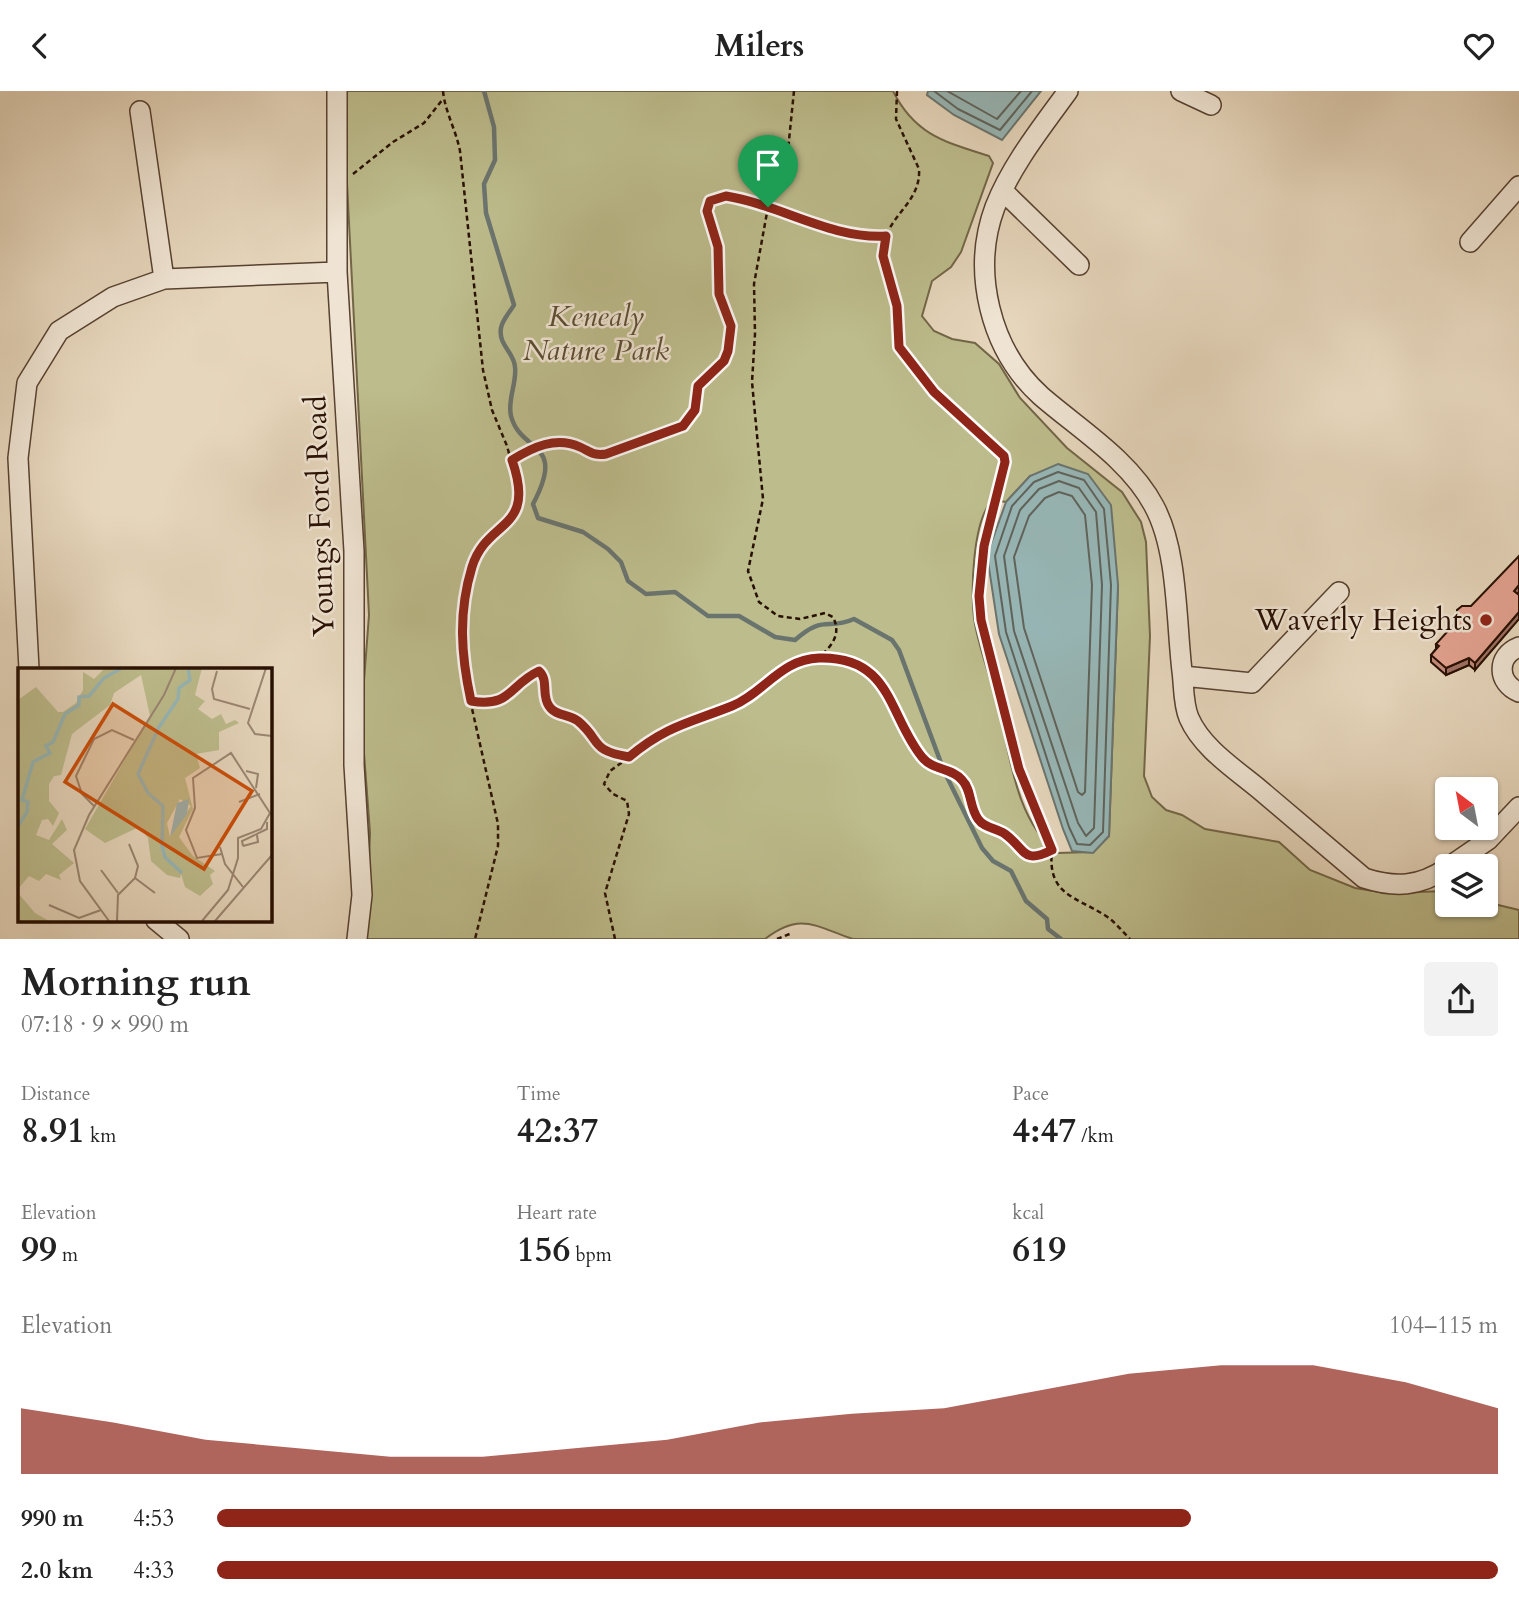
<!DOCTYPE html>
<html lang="en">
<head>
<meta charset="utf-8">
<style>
	body { margin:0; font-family:Cardo,serif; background:#f2f2f2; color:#222; height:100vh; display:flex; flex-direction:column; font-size:26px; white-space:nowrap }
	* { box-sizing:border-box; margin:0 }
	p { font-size:23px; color:#767676 }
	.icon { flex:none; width:38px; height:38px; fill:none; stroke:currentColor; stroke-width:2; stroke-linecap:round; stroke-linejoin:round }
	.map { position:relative; height:848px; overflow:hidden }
	.sheet { display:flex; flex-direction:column; background:#fff; flex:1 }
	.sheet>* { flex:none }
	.needle { width:46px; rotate:328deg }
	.tools { position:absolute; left:1435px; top:686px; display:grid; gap:14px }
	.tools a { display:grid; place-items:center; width:63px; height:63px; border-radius:7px; background:#fff; box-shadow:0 2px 5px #0004; font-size:35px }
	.pin { position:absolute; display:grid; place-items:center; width:60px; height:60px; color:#fff; margin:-72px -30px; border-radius:50% 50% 50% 0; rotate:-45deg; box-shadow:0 0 7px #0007 }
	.pin .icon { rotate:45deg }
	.round { display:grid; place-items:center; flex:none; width:74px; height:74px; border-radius:7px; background:#f2f2f2 }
	.summary { display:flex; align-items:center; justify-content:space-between; height:119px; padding:0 21px }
	h1 { font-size:38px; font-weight:700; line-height:52px }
	.stats { display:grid; grid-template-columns:repeat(3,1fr); gap:10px; height:119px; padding:7px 21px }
	.stats div { display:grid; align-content:center }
	.stats b { font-size:35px; font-weight:700 }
	.stats small { font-size:19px; font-weight:400 }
	.stats p { font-size:19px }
	.chart { height:196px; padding:14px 21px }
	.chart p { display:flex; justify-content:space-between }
	.chart svg { width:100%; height:126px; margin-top:7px; fill:#8f2418; opacity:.7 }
	ul { padding:0 21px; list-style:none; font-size:23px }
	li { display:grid; grid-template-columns:112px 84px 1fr; align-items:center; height:52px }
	li i { height:18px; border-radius:9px; background:#8f2418 }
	header { display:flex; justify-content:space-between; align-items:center; height:91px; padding:0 21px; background:#fff; font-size:32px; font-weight:700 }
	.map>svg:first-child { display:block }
	.green { fill:#bdbc8c; stroke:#726647; stroke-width:2; fill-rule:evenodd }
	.water { fill:#97b7b7; stroke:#6a746f; stroke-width:2 }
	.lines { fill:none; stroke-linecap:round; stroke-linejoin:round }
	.shore { stroke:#5f635c; stroke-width:2 }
	.stream { stroke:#6a746f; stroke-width:4.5 }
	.minor-casing { stroke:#574130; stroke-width:22 }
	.path { stroke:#270f02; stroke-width:2.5; stroke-dasharray:5 3.5; stroke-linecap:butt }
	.minor { stroke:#efe4d3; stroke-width:19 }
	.wall { fill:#c48c7d; stroke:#270f02; stroke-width:2 }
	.shaded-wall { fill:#a07266; stroke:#270f02; stroke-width:2 }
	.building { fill:#e4a391; stroke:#270f02; stroke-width:2 }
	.route-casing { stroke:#fff; stroke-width:14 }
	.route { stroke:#8f2418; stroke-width:9 }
	.poi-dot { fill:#8f2418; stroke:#efe4d3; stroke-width:2.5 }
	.labels { text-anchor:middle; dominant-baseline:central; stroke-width:5; stroke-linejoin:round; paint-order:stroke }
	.park-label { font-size:30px; font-style:italic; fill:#5c4c32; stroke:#efe4d3 }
	.street-label { font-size:30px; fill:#270f02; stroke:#efe4d3 }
	.poi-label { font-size:30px; fill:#270f02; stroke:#efe4d3; text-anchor:end }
	.inset-river { fill:none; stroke:#97b7b7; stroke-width:3.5 }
	.inset-road { fill:none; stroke:#9a8672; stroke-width:2 }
	.view { fill:#cb4e0a; fill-opacity:0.15; stroke:#cb4e0a; stroke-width:3.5 }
	.inset-edge { fill:none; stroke:#270f02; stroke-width:3.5 }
</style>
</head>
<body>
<header><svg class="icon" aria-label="back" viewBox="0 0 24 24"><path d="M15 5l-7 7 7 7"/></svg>Milers<svg class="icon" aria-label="heart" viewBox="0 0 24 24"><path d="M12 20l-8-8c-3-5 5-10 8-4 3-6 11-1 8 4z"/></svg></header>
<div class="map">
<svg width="1519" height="848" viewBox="0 0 1519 848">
	<rect width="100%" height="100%" fill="#e6d6bc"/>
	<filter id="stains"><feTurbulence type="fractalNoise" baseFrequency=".00286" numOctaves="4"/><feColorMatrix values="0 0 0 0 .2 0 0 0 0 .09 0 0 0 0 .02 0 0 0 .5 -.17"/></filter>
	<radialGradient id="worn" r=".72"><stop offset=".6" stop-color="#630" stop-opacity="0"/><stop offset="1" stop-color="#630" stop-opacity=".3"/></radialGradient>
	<!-- green -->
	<path class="green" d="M347,0H893C915,44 945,51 989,65L993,72L961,161L951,176L932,190L922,225L934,240L952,248L975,252L999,273L1020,307L1067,357L1122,401L1141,431L1146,451L1150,545L1144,685L1152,706L1166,719L1182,724L1205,738L1279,751L1310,779L1355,797L1386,802L1447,800V814H1486V811L1519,819V848H853C816,836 801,820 765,848H366L370,742L363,649V603L369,524L343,14ZM1030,385L1118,494L1109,745L1093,761L1057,762C1018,730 1011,673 1001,627C994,595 981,565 975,533C970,506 972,428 993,409L1006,411Z"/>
	<!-- water -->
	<path class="water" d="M928,0H1041L1002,49L954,24L927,4Z
		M1058,373L1088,383L1111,414L1118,494L1109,745L1093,762L1072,760L1063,738L999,543L987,464L1006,411L1030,385Z"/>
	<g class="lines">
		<!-- shore -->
		<path class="shore" d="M934,0L958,18L1000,39L1032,0
			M947,0L997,28L1021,0
			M1058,381L1084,389L1104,418L1111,494L1103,741L1090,754L1077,753L1069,736L1006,541L995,465L1012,415L1034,391Z
			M1059,390L1079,397L1096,421L1102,494L1094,737L1086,745L1078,732L1014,540L1004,465L1020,419L1039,398Z
			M1059,401L1072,405L1085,424L1092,494L1085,701L1082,704L1078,701L1024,537L1014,466L1029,425L1045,407Z"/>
		<!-- stream -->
		<path class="stream" d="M484,0L494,36L495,69L484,93L486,122L514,214C510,221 502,229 501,237C498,254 514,261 515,276C517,292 507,310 511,325C521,363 567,349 533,413L538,427L583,441L608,458L621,471L628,490L646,503L675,501L708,525H739L775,546L795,549C824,523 827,540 854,528L892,549L899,559L944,680L982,757L993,770L1011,780L1026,810L1047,828L1048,838L1061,848"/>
		<defs>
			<path id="minor" d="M337,0V181L354,460V674L362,804L357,848
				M1068,0C1042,36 1012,73 995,116C971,180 990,259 1041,305C1079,338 1130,369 1154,415C1178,459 1176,529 1182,580C1184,595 1183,613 1189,627C1202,657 1235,678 1259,698C1294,728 1329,757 1364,787C1395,797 1419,796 1447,777
				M1181,0L1211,14
				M140,20L164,188
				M1003,100L1079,174
				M1470,151L1519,95
				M1519,556C1496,565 1497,592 1519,601
				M29,578L18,367L27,292L59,240L113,206L164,188L337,181
				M1183,585L1252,592L1339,501
				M1450,775L1488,749L1519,716
				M156,829L179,848"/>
		</defs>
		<!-- minor casing -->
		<use href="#minor" class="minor-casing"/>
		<!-- path -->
		<path class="path" d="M443,0C445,21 456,39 460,60L483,279L492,319L507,355L519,399L513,428L480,459L472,476L461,537L466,591L498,733V755L475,848
			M794,0L788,59L768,116L754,193L755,243L752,291L763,408L748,480L759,511L778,525L800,528L825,522L833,526C842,544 831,556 818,567
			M897,0L896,28L919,78C921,109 893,122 885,148C880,167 890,182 894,200C898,218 894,236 899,253C906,280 981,345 1004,365L984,455L979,505L981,529L1019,678L1052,759
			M353,83L393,51L424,32L443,8
			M512,369C533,356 556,345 580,356C591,361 594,365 606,363L683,335L695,319L699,295L724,270L728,260L731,235L719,203L718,156L707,120L711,110L725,105L739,108L842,142L886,145
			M471,610C511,617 509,593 539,580C549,589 541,604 549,615C555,625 569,624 578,630C602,650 588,659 629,666
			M615,848L605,802L629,723L627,710L613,703L604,693L610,680L670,637L733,615L788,575L825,568L853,574L879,590L891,606L921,666L929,675L957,684L965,691L976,726L982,733L1004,743L1030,766L1052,759C1047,804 1075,805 1106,825C1115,831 1122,840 1130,848
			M777,848L792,842"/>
		<!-- minor -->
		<use href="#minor" class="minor"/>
	</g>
	<!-- wall -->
	<path class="wall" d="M1517,503L1475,579L1469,574L1446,584L1431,571V564L1436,558V553Z"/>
	<!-- shaded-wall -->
	<path class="shaded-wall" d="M1519,494V501L1514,507V500Z
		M1519,521V528L1475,579V572Z
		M1469,567V574L1446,584V577Z"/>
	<!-- building -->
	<path class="building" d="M1519,465V494L1514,500L1519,504V521L1475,572L1469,567L1446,577L1431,564L1439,555L1436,553L1458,529L1457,519L1462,515H1471Z"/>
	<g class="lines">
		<defs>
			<path id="route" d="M726,105C781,114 830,148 886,145L883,165L897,215L899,256L934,301L1004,365L1005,371L984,455L979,505L981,529L1019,678L1052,759C1022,774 1026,758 1005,743C996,737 984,737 978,728C969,716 972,699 962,689C951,676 933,680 922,666C888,624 892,565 819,567C781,568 764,602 732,615C689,632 666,635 629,666C589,659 602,650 578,630C569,623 555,625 549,615C541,604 549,589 539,580C509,594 511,617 471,610C461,564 458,522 472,476C487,427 537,441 512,369C533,356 556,345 580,356C591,361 594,365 606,363L683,335L695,319L698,295L724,270L728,260L731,235L719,203L718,156L707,120L710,110Z"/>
		</defs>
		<!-- route casing -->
		<use href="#route" class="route-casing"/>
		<!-- route -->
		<use href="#route" class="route"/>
	</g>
	<!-- markers -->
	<circle class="poi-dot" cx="1486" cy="529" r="7"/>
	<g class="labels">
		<!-- park labels -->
		<g class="park-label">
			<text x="596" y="225">Kenealy<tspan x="596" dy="34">Nature Park</tspan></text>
		</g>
		<!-- street labels -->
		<g class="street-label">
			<text transform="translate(320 425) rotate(-92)">Youngs Ford Road</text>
		</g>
		<!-- poi labels -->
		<g class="poi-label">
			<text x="1472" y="529">Waverly Heights</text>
		</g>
	</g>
	<!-- overview -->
	<g transform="translate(18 577)">
		<rect width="254" height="254" fill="#e6d6bc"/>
		<path d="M87,0H184L177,27L187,33L180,41L194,51L203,46L208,56L217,52L221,55L201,64V82L178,86L182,100L167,110L175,141L161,169L175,188L197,203L192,207L195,216L182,228L167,219L163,206L162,210L149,207L133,193L130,170L121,159L87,175L67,161L132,48L123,7L96,25L92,37L54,66L43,107L36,108L31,116V133L41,145L35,158L30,151L24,152L18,167L31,172L44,151L49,162L34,176L56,195L41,207L43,212L28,206L21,213L11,208L0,221V32L18,19L40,44H45L58,35L65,22V4L76,11ZM162,131L173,138L152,169L149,155ZM0,225L17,245L31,253H0Z" fill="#bdbc8c" fill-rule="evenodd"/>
		<path d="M171,131L169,146L152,169L159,135Z" fill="#97b7b7"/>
		<path class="inset-river" d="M0,158L9,144L10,134L4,132L15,94L32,85L28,78L35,74L47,46L61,37V29L71,28L86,10L104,0M164,205L147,189L144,178L145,138L130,125L120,106L141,59L160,31L161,20L172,12L170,0"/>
		<path class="inset-road" d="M248,0L230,55L237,66L254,68M199,3L194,21L196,31L232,41M228,103L240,106L238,120M221,134L242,126M76,138L64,126L58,108L76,71L94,62L116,72M225,178L224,173L249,161V154M225,178L240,174L239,167M202,179L207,196L225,219M83,202L100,225M117,210L137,225M31,237L61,250L83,242M91,253L62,213L56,182L71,147L146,27L158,0M99,253L100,227L117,210L120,198L111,176M184,253L210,222L220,190V170L243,161L252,145L213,85L175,110L177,140L168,162L179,190L204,186M197,253L254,187"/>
		<path class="view" d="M95,36L234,123L186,201L47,114Z"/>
		<rect width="254" height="254" class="inset-edge"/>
	</g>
	<rect width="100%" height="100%" filter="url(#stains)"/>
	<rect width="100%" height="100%" fill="url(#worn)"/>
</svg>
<div class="tools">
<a><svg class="needle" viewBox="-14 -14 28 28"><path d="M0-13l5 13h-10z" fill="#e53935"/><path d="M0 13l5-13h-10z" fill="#767676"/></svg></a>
<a><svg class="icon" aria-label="layers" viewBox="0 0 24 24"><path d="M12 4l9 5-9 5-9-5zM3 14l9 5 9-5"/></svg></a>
</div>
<div class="pin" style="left:768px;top:116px;background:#1e9e55"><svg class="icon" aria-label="arrive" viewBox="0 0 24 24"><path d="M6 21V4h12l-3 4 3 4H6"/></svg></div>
</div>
<section class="sheet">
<div class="summary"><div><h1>Morning run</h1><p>07:18 · 9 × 990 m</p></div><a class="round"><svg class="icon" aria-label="share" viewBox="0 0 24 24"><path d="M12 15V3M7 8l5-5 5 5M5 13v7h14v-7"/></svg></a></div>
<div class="stats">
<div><p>Distance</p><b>8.91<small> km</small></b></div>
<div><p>Time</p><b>42:37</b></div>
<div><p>Pace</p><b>4:47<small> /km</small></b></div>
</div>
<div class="stats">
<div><p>Elevation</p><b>99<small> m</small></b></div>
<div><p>Heart rate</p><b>156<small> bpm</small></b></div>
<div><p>kcal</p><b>619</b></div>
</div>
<div class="chart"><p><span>Elevation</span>104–115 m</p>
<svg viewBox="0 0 160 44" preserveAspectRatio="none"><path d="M0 44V21L10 26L20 32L30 35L40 38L50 38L60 35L70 32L80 26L90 23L100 21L110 15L120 9L130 6L140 6L150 12L160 21V44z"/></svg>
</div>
<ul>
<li><b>990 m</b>4:53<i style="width:76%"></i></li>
<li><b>2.0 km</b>4:33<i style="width:100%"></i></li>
</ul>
</section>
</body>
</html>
